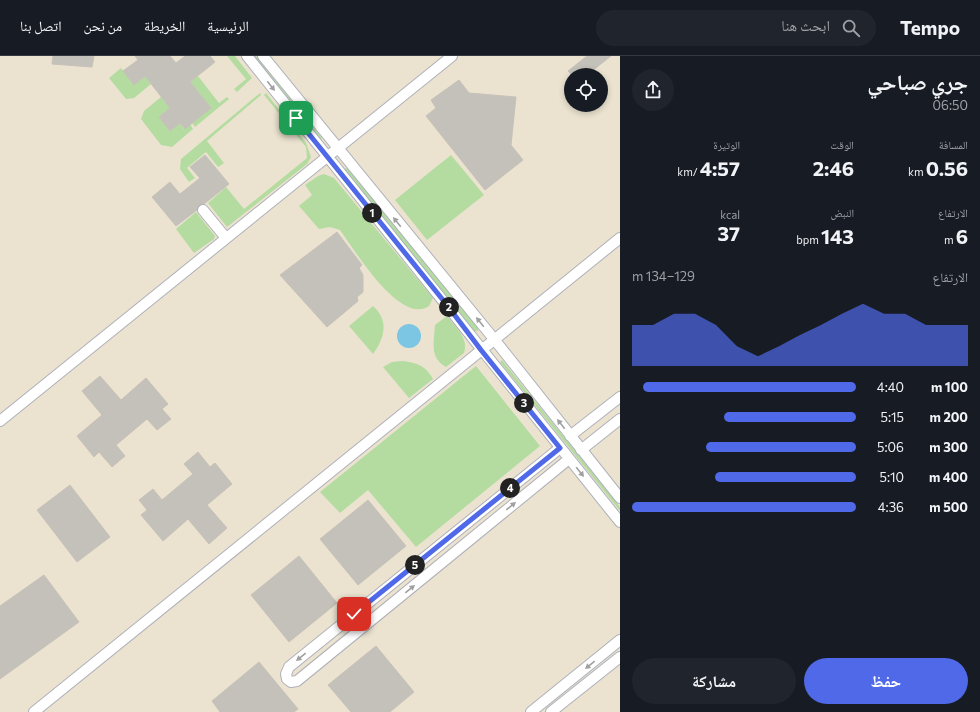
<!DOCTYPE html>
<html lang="ar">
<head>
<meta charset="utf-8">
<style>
	body { margin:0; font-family:Commissioner,"Noto Naskh Arabic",sans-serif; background:#20242c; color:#f1f3f6; direction:rtl; height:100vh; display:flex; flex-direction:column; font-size:15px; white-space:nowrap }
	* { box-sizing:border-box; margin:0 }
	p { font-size:13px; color:#9ea1a6 }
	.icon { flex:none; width:22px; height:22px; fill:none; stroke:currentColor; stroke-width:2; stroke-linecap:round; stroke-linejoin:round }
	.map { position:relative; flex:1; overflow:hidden; direction:ltr }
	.panel { display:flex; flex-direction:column; background:#171b24; width:360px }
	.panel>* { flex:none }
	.fabs { position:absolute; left:564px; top:12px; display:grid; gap:8px }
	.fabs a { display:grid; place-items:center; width:44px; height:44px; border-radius:50%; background:#171b24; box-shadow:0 2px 6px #0003; font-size:20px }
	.pin { position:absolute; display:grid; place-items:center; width:34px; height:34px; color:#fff; margin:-17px; border-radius:8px; box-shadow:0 2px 6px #0006 }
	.km { position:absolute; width:20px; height:20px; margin:-10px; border-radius:50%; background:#222; color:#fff; font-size:11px; line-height:20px; text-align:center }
	.round { display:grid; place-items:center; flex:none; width:42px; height:42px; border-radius:21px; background:#20242c }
	.overview { display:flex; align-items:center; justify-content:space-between; height:68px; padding:0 12px }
	h1 { font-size:22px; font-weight:700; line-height:30px }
	.metrics { display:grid; grid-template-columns:repeat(3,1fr); gap:6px; height:68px; padding:4px 12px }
	.metrics div { display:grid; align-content:center }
	.metrics b { font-size:20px; font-weight:700 }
	.metrics small { font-size:11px; font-weight:400 }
	.metrics p { font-size:11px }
	.chart { height:112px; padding:8px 12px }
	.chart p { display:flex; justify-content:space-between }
	.chart svg { width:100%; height:72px; margin-top:4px; fill:#4f69e8; opacity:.7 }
	.action { display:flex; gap:8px; margin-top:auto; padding:8px 12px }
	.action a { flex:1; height:46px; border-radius:24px; background:#4f69e8; color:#fff; font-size:16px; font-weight:700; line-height:46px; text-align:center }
	.action a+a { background:#20242c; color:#f1f3f6 }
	ul { padding:0 12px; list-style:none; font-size:13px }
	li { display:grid; grid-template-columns:64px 48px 1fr; align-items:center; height:30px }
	li i { height:10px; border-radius:5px; background:#4f69e8 }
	header { display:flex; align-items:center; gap:24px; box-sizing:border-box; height:56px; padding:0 20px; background:#171b24; border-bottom:1px solid #363941 }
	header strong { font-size:19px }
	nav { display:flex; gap:22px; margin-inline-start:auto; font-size:14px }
	.search { width:280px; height:36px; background:#20242c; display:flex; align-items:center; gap:10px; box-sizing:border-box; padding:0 14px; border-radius:22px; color:#9ea1a6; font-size:15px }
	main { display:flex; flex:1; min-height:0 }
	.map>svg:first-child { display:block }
	.education { fill:#ebe3d0; fill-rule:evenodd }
	.green { fill:#b4dca1 }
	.water { fill:#7cc6e3 }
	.building { fill:#c4c0ba; stroke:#c7c2b8 }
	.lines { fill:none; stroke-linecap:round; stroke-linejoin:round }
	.minor-casing { stroke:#afb1ba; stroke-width:12 }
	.minor { stroke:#fff; stroke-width:10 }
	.oneway { fill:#a0a0a0 }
	.route-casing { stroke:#fff; stroke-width:8 }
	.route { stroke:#4f69e8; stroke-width:5 }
</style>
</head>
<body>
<header>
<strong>Tempo</strong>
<div class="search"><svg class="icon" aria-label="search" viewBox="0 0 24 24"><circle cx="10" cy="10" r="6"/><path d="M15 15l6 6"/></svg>ابحث هنا</div>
<nav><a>الرئيسية</a><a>الخريطة</a><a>من نحن</a><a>اتصل بنا</a></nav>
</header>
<main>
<section class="panel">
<div class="overview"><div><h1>جري صباحي</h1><p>06:50</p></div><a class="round"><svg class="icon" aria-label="share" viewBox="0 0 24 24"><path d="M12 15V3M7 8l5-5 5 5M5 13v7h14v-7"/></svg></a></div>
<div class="metrics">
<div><p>المسافة</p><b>0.56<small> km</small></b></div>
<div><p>الوقت</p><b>2:46</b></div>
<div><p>الوتيرة</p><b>4:57<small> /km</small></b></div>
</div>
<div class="metrics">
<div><p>الارتفاع</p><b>6<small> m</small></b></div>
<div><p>النبض</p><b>143<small> bpm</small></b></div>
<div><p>kcal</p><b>37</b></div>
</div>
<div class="chart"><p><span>الارتفاع</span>129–134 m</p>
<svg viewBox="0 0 160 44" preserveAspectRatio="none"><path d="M0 44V19L10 19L20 12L30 12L40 19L50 32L60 38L70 32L80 25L90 19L100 12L110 6L120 12L130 12L140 19L150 19L160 19V44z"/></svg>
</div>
<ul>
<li><b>100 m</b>4:40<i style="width:95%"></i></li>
<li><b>200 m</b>5:15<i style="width:59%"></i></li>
<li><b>300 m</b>5:06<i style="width:67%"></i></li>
<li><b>400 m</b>5:10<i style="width:63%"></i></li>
<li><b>500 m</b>4:36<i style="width:100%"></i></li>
</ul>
<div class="action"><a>حفظ</a><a>مشاركة</a></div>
</section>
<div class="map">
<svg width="620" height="656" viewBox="0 0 620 656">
	<rect width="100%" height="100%" fill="#ebe6df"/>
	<!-- education -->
	<path class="education" d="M0,0H620V656H0ZM571,19H601V49H571Z"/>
	<!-- green -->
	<path class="green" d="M227,0H235L252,22L237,36L234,33L246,23Z
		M253,0H256L322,82L320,83Z
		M121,12L134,29L145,20L151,28L134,42L126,43L109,22Z
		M198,20L219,47L227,41L229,43L195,71L192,67L211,52L190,26Z
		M260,37L261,39L207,85L224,107L218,111L206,96L187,112L195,122L189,126L180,113L181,103Z
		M266,37L306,87L311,101L307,108L227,171L208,147L226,131L244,153L307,102L306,91L264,39Z
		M161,41L170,52L159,61L170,75L180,67L184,73L190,68L193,73L172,91L161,89L141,63L144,55Z
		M451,99L484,139L427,184L395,144Z
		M345,112L349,113L478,272V275H474L345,116Z
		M324,118L334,122L433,242L429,250C400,270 354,193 340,174L330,171L319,173L299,150L312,139L305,129L318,120Z
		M196,156L215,180L214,183L194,197L176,173Z
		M373,250C389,264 385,282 373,298L349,270Z
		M447,260C456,272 469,282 464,297L446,311C429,302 434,285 435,269Z
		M502,304L620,451V455L500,306Z
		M402,305C416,306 426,310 433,323L409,342L383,311L392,306Z
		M476,310L540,390L416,491L368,434L340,457L320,436Z"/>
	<!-- water -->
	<path class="water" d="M397 280a12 12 0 1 1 24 0a12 12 0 1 1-24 0Z"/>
	<!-- building -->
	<path class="building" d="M53,0H94L92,11L52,8Z
		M135,0H170L176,7L185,0H210L215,6L190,26L211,52L185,73L180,67L170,75L159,61L170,52L145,20L134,29L123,15L138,4Z
		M587,0H611L587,19H572L568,15Z
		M459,24L469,37L516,41L511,89L523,104L485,134L426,60L436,52L431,44Z
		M205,99L229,128L204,148L199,149L197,154L176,170L152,141L170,126L180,138L200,122L190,111Z
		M337,176L362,209L359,212L363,219V236L357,241L358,245L327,271L280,219Z
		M100,320L121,344L146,322L168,348L162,353L171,363L157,374L147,363L116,389L125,400L112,411L99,396L94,401L77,380L102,359L82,335Z
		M198,396L210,411L215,407L232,428L207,449L227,472L209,488L188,463L163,485L141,459L147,454L139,444L153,433L162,444L193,418L184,408Z
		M70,429L110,481L77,506L37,454Z
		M368,444L406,490L358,529L320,483Z
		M299,500L337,547L289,586L251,539Z
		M44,519L79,566L0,623V550Z
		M376,590L414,636L390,656H351L328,629Z
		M259,606L298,653L294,656H220L212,645Z"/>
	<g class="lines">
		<defs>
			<path id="minor" d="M247,0L620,466
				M263,0L494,283L620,442
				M203,154L226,182
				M0,365L452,0
				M570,380L620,341
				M560,392L289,611L286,618L287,623L291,626L297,625L569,403
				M581,394L620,363
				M34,656L620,182
				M531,656L620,584
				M551,656L620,601"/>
		</defs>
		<!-- minor casing -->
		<use href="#minor" class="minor-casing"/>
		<!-- minor -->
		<use href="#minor" class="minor"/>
	</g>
	<!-- one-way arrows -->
	<defs><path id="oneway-solid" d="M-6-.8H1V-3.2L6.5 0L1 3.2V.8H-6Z"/></defs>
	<g class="oneway">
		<use href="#oneway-solid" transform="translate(271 30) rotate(52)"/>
		<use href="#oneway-solid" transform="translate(397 166) rotate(-129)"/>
		<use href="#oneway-solid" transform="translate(480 266) rotate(-129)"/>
		<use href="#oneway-solid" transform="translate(561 368) rotate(-128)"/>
		<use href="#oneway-solid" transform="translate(580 416) rotate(51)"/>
		<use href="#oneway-solid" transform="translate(511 450) rotate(-39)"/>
		<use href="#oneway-solid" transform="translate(410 533) rotate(-39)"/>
		<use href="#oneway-solid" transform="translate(301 601) rotate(141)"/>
		<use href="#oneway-solid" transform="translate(590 609) rotate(141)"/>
	</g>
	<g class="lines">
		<defs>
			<path id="route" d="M296,62L447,249L481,294L560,392L354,558"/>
		</defs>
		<!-- route casing -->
		<use href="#route" class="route-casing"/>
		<!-- route -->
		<use href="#route" class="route"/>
	</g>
</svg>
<div class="fabs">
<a><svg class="icon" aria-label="locate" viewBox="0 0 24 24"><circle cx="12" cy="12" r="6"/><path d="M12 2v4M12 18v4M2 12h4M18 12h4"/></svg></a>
</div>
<div class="pin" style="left:296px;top:62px;background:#1e9e55"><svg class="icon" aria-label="arrive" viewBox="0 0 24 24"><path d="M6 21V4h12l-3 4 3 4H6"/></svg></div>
<div class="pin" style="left:354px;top:558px;background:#d93025"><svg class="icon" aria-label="check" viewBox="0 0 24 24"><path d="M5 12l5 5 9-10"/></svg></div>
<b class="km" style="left:372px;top:157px">1</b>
<b class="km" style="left:449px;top:251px">2</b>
<b class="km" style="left:524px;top:347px">3</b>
<b class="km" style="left:510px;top:432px">4</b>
<b class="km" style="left:415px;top:509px">5</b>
</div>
</main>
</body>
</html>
